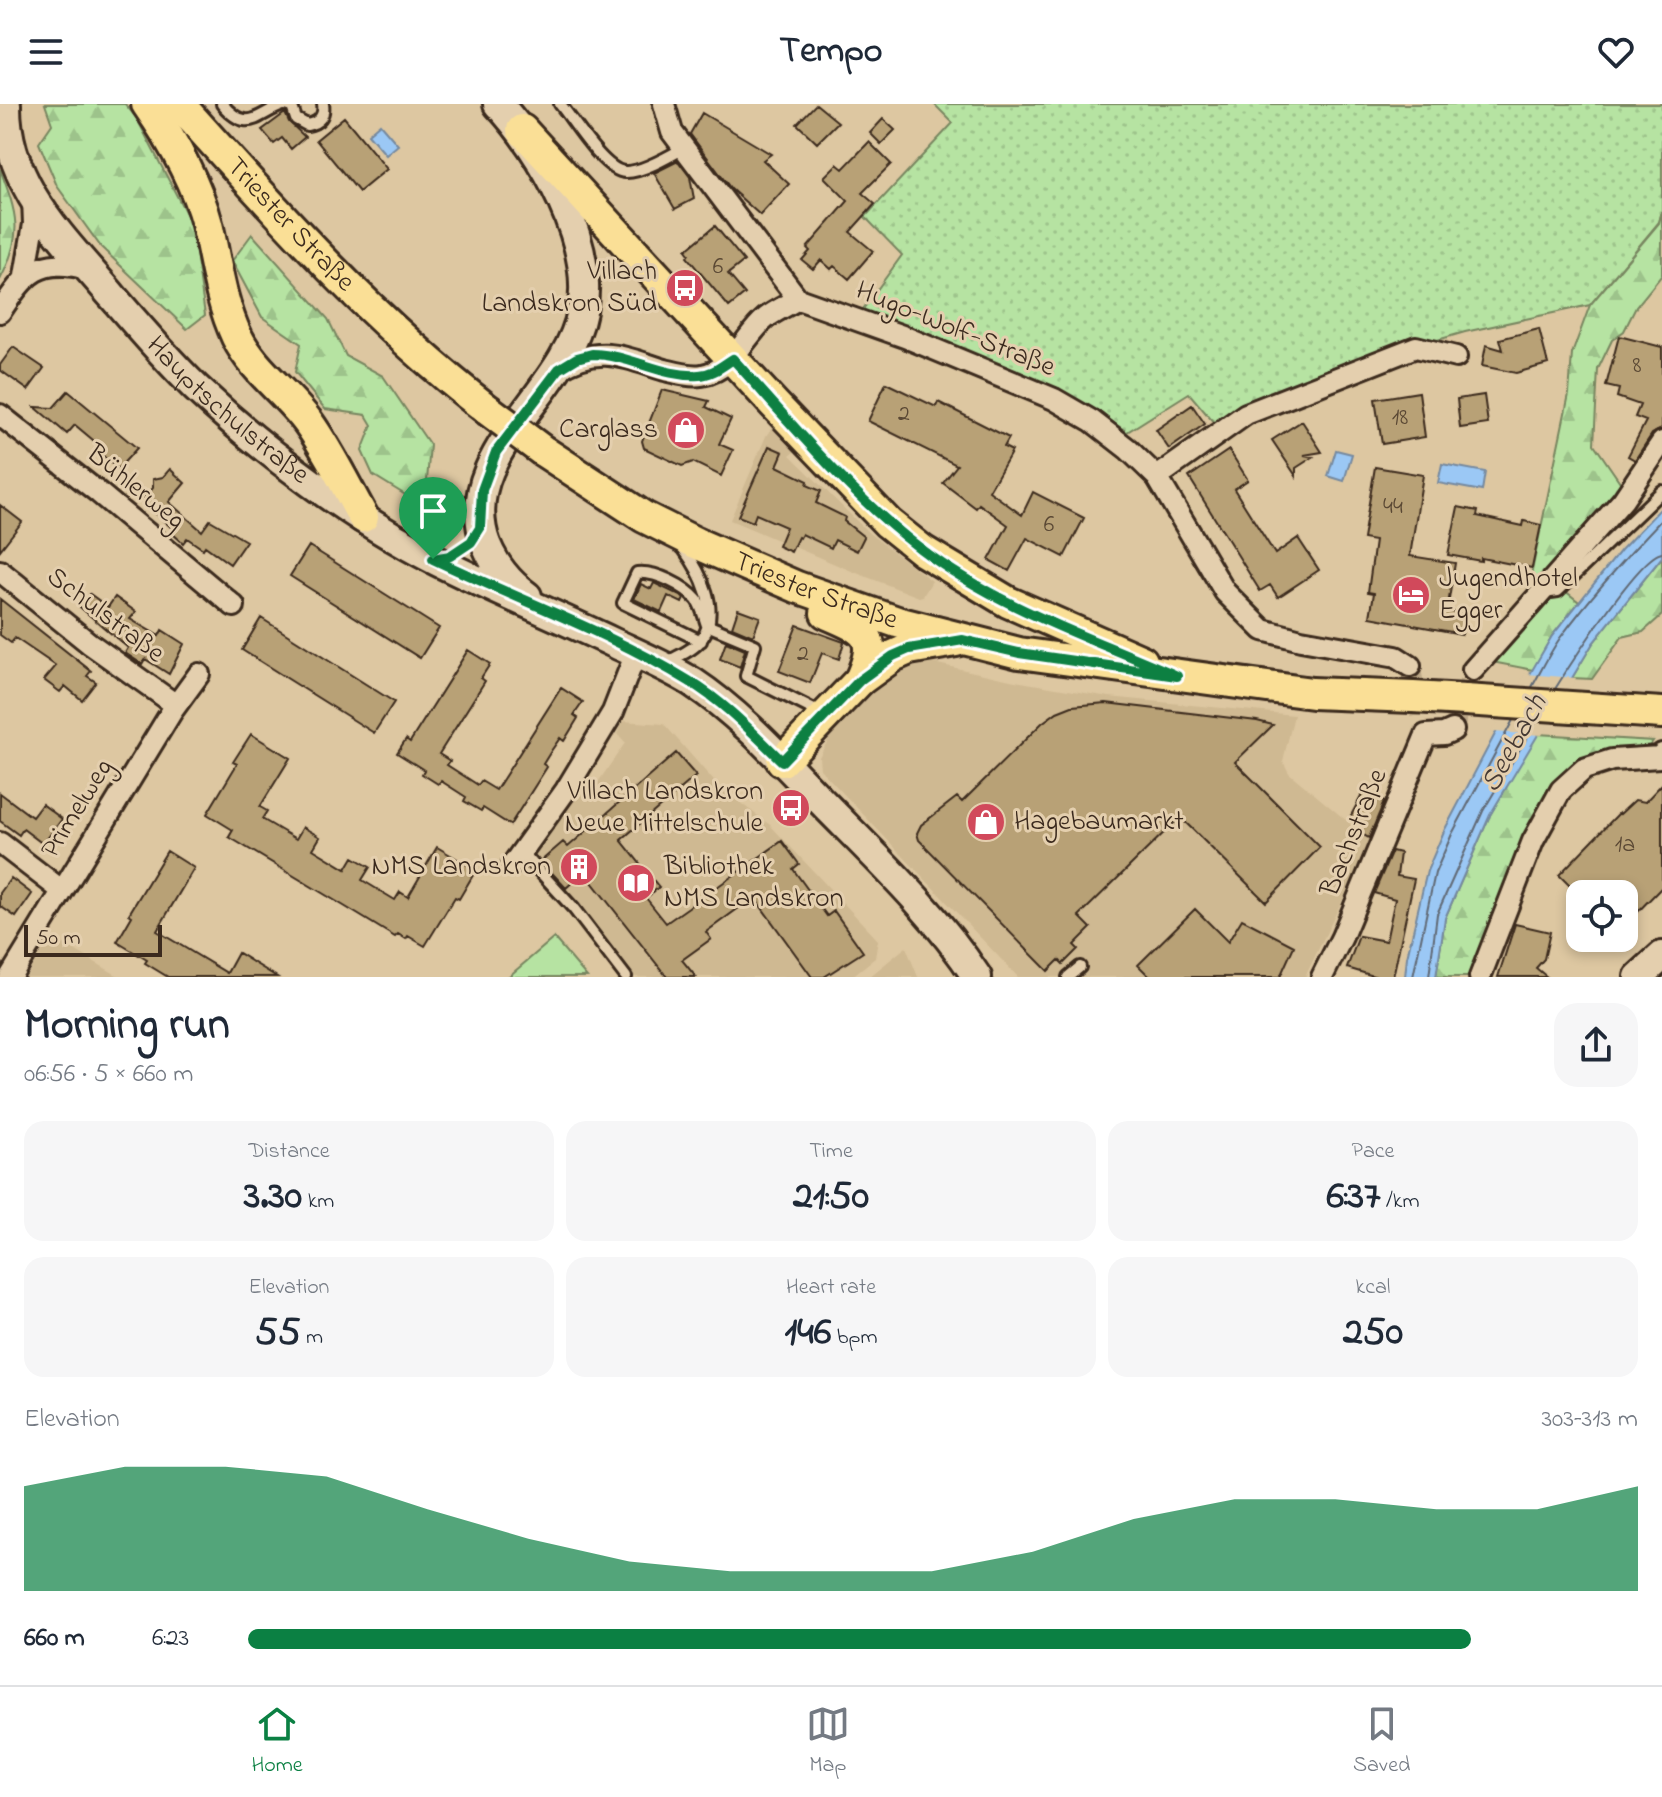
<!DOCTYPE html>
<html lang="en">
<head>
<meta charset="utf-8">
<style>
	body { margin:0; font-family:"Indie Flower",sans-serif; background:#f6f6f7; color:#1f2937; height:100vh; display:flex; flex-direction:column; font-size:30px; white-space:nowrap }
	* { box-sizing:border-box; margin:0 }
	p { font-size:26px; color:#747a83 }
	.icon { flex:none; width:44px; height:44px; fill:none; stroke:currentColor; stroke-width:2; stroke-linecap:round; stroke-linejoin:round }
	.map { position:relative; height:873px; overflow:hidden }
	.details { display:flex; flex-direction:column; background:#fff; flex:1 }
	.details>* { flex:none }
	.controls { position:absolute; left:1566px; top:776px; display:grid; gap:16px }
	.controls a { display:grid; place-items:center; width:72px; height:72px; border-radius:16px; background:#fff; box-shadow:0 4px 12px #0003; font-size:40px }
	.scale { position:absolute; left:24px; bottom:20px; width:138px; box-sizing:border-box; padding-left:8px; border:4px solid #3b2a1e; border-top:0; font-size:22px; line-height:28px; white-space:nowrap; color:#3b2a1e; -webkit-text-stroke:6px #e4cfae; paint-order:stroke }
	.pin { position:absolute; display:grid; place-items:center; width:68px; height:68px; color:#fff; margin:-82px -34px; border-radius:50% 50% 50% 0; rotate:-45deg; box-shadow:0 0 8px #0007 }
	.pin .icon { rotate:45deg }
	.round { display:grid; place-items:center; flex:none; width:84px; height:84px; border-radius:24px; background:#f6f6f7 }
	.overview { display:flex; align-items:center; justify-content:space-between; height:136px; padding:0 24px }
	h1 { font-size:44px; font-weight:700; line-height:60px }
	.metrics { display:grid; grid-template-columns:repeat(3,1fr); gap:12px; height:136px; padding:8px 24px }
	.metrics div { display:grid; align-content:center; border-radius:20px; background:#f6f6f7; text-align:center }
	.metrics b { font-size:40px; font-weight:700 }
	.metrics small { font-size:22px; font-weight:400 }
	.metrics p { font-size:22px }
	.chart { height:224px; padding:16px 24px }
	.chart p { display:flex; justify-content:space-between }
	.chart svg { width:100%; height:144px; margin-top:8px; fill:#0b8043; opacity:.7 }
	ul { padding:0 24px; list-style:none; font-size:26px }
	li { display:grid; grid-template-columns:128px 96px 1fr; align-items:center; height:60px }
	li i { height:20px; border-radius:10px; background:#0b8043 }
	header { display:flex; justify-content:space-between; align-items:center; height:104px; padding:0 24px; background:#fff; font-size:36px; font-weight:700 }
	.dock { display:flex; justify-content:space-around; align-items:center; height:112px; border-top:2px solid #e0e1e3; background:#fff; font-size:22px; color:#747a83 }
	.dock a { display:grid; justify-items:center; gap:4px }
	.dock .on { color:#0b8043 }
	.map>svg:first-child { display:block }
	.built { fill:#cfb992 }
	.grass { fill:url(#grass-dots); stroke:#788660; stroke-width:2 }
	.forest { fill:url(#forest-firs); stroke:#788660; stroke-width:2 }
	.garden { fill:#b6e3a2; stroke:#788660; stroke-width:2 }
	.water { fill:#9bc8f5; stroke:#75899f; stroke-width:2 }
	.pier { fill:#ddc7a1 }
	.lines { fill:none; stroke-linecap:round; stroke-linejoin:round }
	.shore { stroke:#616974; stroke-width:2 }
	.building { fill:#b8a176; stroke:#3b2a1e; stroke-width:2 }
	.street-tunnel { stroke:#bda887; stroke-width:20; stroke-dasharray:20 10; stroke-linecap:butt }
	.lane-casing { stroke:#3b2a1e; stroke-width:16 }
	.street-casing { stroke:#3b2a1e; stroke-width:26 }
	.secondary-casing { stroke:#3b2a1e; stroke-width:34 }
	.primary-casing { stroke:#3b2a1e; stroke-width:36 }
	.lane { stroke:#e4cfae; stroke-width:10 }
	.street { stroke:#e4cfae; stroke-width:20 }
	.secondary { stroke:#e4cfae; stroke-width:28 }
	.primary { stroke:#fadf96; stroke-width:30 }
	.primary-bridge-casing { stroke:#3b2a1e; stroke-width:36; stroke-linecap:butt }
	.primary-bridge { stroke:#fadf96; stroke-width:30 }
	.route-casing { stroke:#fff; stroke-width:16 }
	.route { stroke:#0b8043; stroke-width:10 }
	.labels { text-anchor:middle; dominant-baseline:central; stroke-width:6; stroke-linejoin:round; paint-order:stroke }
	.number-label { font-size:24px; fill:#5a4834 }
	.street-label { font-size:28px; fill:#3b2a1e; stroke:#e4cfae }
	.poi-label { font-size:28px; fill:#3b2a1e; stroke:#e4cfae; text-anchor:end }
	.water-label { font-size:30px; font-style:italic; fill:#453a34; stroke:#e4cfae }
</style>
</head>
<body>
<header><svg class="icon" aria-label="menu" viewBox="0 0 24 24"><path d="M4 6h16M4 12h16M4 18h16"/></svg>Tempo<svg class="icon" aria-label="heart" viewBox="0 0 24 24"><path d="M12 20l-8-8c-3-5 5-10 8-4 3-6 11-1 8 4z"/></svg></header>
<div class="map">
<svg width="1662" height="873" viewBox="0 0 1662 873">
	<defs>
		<pattern id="grass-dots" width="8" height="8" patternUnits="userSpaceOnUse" patternTransform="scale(2)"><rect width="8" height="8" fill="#b6e3a2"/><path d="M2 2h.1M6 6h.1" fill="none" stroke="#9dc38b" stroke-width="1.8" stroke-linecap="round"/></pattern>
		<pattern id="forest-firs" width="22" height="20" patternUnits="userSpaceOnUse" patternTransform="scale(2)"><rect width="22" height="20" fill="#b6e3a2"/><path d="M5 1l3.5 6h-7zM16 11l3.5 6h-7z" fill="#9dc38b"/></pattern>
	</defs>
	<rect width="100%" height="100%" fill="#ddc7a1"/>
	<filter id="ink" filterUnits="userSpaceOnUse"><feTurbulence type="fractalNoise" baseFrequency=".0125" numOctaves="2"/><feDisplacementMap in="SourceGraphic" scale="16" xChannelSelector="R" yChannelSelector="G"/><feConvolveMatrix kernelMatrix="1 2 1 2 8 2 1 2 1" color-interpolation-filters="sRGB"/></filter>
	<g filter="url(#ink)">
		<!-- built -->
		<path class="built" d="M773,322H779L798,345L790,351L870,430L932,477L923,492L919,493L854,468L730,416L766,332Z
			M924,557L1015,577L1109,593L1294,611L1283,657L1289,669L1371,737L1305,873H1018L820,665L819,653L833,627L895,564Z
			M622,617L664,620L719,683L770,721L878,836L875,854L851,873H630L531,759L578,681L590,690L625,639L617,630Z
			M51,832L120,873H26Z
			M906,843L918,873H869Z"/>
		<!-- grass -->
		<path class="grass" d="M934,0H1662V107L1659,118L1590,201L1465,228L1389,250L1215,320L1189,289L1127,328L1086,300L861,208L902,151L865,113L953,19Z"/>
		<!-- forest -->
		<path class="forest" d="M45,0H125L136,13L192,121L205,211L187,225L101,143L57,82L39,39L52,20Z
			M0,65C17,110 24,130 0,176Z
			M1662,107V171L1636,203L1624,227L1612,236L1598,265L1594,340L1622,381L1550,475L1579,498L1552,532L1533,566L1482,556L1524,505L1569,290L1572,250L1590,201L1659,119Z
			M252,130L328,215L346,252L383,272L430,341L427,377L449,399L425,403L373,371L362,347L372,321L366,311L325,305L295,268L301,240L262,213L232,157Z
			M1662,453V511L1643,528L1622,533L1592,575L1572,574L1593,539Z
			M1537,630L1653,637L1648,644L1551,689L1517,752L1470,873H1436L1445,814L1490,711Z"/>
		<!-- garden -->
		<path class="garden" d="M554,834L587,873H508Z"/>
		<!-- water -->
		<path class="water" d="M380,20L398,41L386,51L368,30Z
			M1336,346L1352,350L1344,377L1328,372Z
			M1442,360L1485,368L1482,387L1438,379Z
			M1662,403V453L1593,539L1490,711L1445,814L1436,873H1405L1407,853L1427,767L1444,727L1494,632L1552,532L1621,446Z"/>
		<!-- pier -->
		<path class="pier" d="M1526,570L1576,574L1542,631L1492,628Z"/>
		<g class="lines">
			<!-- shore -->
			<path class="shore" d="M1532,583C1541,567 1549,550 1560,534C1591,492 1626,453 1662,415
				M1555,585C1570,561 1640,451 1662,449
				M1413,873L1435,769L1452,730L1513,616
				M1429,873L1437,810L1483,707L1536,618"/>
		</g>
		<!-- building -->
		<path class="building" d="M816,0L838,18L817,39L797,20Z
			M285,9L289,18L305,33L291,45L282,34L274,40L262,26Z
			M702,9L771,50L763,56L789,80L760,111L731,85L690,30Z
			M344,13L387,65L359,88L316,36Z
			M883,15L895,26L881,40L870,29Z
			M869,38L891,60L862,89L875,100L850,128L873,147L849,175L834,162L831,165L821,156L813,165L802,156L810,147L807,144L848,97L824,73L837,60L843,65Z
			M678,57L690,73L694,95L675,105L654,69Z
			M715,122L744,157L728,170L745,190L729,203L687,153L689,150L686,146Z
			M1539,225L1548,260L1516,269L1482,262L1486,241L1503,246L1500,235Z
			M1619,232L1662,243V325L1652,330L1635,356L1628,352L1646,317L1635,313L1640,301L1617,293L1619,285L1606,282Z
			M13,243L44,264L28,286L0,266V261Z
			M886,279L936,303L938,298L1009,334L1004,343L1012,347L989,387L1022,411L1033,388L1084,414L1064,453L1027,434L1009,467L989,456L1008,421L979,400L976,404L943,379L957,361L868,317Z
			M662,286L709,297L706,303L731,315L719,340L733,346L721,372L693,358L682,362L644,344L642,337Z
			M68,287L137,344L118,365L95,345L99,341L75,321L67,330L35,303L53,304Z
			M1419,288L1425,333L1382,340L1375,295Z
			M1484,291L1488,320L1460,324L1457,295Z
			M1192,301L1205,320L1169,345L1156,326Z
			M1302,317L1322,348L1304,351L1313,353L1296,364V372L1272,336Z
			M769,342L783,348L777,362L808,377L807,381L821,387L816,399L845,413L844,417L864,433L857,447L835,436L831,444L802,430L800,434L798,433L791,448L778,442L786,423L756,410L753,418L738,412Z
			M1229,346L1248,376L1234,385L1275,450L1298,434L1319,466L1278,493L1270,481L1260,487L1189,373Z
			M1375,363L1423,371L1410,452L1455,459L1447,507L1466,510L1462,530L1370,513L1374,489L1368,488L1375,437L1363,435Z
			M170,365L185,379L169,398L202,427L210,416L246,437L230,460L205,442L203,445L187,434L183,439L172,429L174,426L142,397L153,384V375L163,373Z
			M0,401L22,418L0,446Z
			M1458,403L1478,407L1477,412L1523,422L1524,417L1541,421L1532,464L1481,454V457L1448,451Z
			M309,442L439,524L420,554L290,472Z
			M654,479L681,492L684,495L682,499L668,492L661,508L634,495L641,480L651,485Z
			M90,490L108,503L115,493L136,508L130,515L159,532L162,526L184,540L169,570L145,555L142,560L125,549L128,544L80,503Z
			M0,495L91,567L87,572L96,578L82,596L65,582L60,588L44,576L56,562L15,534L11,539L0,531Z
			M738,505L760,513L753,532L732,523Z
			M261,514L394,598L374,629L242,546Z
			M797,521L844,538L839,555L822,549L810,579L779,567Z
			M726,538L745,546L740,563L720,555Z
			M468,546L490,560L481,574L485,577L439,650L450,657L447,661L478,681L481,677L496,686L561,584L583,598L574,611L578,614L564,637L560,634L551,647L543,660L547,663L510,721L483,704L481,707L464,697L466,693L441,677L438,680L422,670L424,666L397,649L406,635L410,638Z
			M1106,599L1257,617L1273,621L1235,658L1320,743L1266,798L1180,713L1079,812L1091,824L1074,841L1078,845L1063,860L1059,856L1048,867L919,736L917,729L921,721L957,693L962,698L1042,619L1057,608L1072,602Z
			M251,630L290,654L260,703L267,707L262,715L296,735L303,723L320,733L313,745L346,765L353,753L370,763L362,776L395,796L400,788L408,793L437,743L476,766L459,795L455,793L425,842L408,832L406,835L398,830L395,833L344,802L229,733L233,726L207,710L237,660L233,658Z
			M676,649L696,672L621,736L659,783L646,794L666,819L782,737L799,760L793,765L827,812L834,807L863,848L824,873H812L754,793L706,828L711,835L682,856L696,873H667L584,768L566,784L541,757L563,738L568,743Z
			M1662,680V783L1624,822V790H1578L1559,771L1619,709L1620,710L1635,696L1645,698Z
			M1364,687L1384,698L1369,734L1353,725L1356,719L1349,715Z
			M0,689L32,713L42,700L62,715L43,740L23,725L19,731L0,717Z
			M167,747L194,764L157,827L227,869L238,849L277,873H168L145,859L147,856L117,838L132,812L129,810Z
			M1392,747L1400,749L1397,772L1414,775L1393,873H1377L1347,864L1359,832L1386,837L1395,795L1374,789Z
			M11,774L32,790L16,813L0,802V789Z
			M1195,805L1228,838L1242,815L1294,842L1280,873H1150L1138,861Z
			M1515,820L1550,828L1544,855L1536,864L1547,873H1498Z"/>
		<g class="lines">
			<!-- street-tunnel -->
			<path class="street-tunnel" d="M1410,562L1424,624
				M1453,626L1473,566"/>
			<defs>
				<path id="lane" d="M222,0C250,33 258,7 287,0
					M560,0C574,17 604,67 625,68C641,69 670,52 684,44
					M286,1L292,3L296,15L307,21C319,19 325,12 323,0
					M1544,489L1558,487L1662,387
					M701,537L623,499L637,469C656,467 685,482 697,496C702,503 704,513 707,521L755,541L746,572L824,611
					M665,560C675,553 694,546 701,536C722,507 700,467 683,444
					M521,747L574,805L626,873
					M1068,873L1080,863"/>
				<path id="street" d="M664,0L672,28L798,195
					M25,172L34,120L33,94
					M0,208C26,169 38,152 89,165
					M559,265C599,240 623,253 665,266C677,269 690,273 702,271C735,265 743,233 766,214C775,207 788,201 798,195L905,233L1054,295L1092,317L1128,345L1157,373L1225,488L1263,526L1301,536L1396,553L1410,562
					M0,311L99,389L234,502
					M1157,373L1246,310L1416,243L1456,253
					M0,467L89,539L176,601
					M1473,566L1623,396L1662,338
					M0,739L61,786
					M513,760L566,686L613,608L636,549
					M10,873L172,607L199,570
					M1322,873L1342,833L1426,631L1444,630L1453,626
					M1480,873L1533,737L1561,686L1584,665L1612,656L1660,653L1662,650"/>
				<g id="secondary">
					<path id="s1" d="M6,0C5,75 55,126 101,179C132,215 162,251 196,284C264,348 354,415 437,457C495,486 555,511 614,539C640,551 668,563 692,578C742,611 784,659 826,702C879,756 935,809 977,873"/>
					<path d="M498,0C543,48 595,139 582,207C567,290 453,350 486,440C494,460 509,479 527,492"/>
					<path d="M1639,873L1662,852"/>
				</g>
				<g id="primary">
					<path d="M147,0C172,36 196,78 207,120C216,158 220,197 237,233C253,266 286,288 308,318C329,347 345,381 363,413"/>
					<path id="s2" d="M179,0C276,108 373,217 488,306"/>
					<path d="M522,26L774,300L888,419L923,447L1008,498L1142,557"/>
					<path id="s3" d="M543,347L644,413L696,439L797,483L897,518L1019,549L1312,589L1413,593"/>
					<path d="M826,509C866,526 880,531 860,576"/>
					<path d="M1465,596L1662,609"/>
					<path d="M782,657L860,576L893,552L909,545L956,537"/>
				</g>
			</defs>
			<!-- lane casing -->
			<use href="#lane" class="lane-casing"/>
			<!-- street casing -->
			<use href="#street" class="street-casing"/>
			<!-- secondary casing -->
			<use href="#secondary" class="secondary-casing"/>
			<!-- primary casing -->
			<use href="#primary" class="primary-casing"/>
			<!-- lane -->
			<use href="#lane" class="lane"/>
			<!-- street -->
			<use href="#street" class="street"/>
			<!-- secondary -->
			<use href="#secondary" class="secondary"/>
			<!-- primary -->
			<use href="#primary" class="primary"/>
			<defs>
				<path id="primary-bridge" d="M488,306L543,347
					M1413,593L1465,596"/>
			</defs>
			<!-- primary-bridge casing -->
			<use href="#primary-bridge" class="primary-bridge-casing"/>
			<!-- primary-bridge -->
			<use href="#primary-bridge" class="primary-bridge"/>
		</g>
	</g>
	<g class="lines" filter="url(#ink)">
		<defs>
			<path id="route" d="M592,250C629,250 663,274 699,271C712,271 722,262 733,255C792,320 851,392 921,445C997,503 1091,534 1177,572L1019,549L963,536L909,545L893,552L860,576L782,657C753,629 724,598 689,577C611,529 517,495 433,455L450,452L471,438L480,424L482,386L496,348L559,265L577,254Z"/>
		</defs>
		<!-- route casing -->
		<use href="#route" class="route-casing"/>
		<!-- route -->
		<use href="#route" class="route"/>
	</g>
	<!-- icons -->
	<defs>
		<symbol id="bus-disc" viewBox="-11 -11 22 22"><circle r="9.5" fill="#d1495b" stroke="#e4cfae"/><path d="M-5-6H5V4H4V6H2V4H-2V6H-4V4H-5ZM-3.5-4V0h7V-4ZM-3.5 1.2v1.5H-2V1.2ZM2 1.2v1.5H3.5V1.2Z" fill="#fff"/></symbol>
		<symbol id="shop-disc" viewBox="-11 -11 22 22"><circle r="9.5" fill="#d1495b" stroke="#e4cfae"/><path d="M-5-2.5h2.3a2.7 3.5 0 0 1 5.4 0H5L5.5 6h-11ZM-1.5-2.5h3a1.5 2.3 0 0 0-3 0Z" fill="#fff"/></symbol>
		<symbol id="hotel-disc" viewBox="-11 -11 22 22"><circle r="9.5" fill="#d1495b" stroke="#e4cfae"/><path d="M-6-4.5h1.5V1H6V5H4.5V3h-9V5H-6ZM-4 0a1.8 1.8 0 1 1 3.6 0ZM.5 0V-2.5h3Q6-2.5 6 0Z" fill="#fff"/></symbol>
		<symbol id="building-disc" viewBox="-11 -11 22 22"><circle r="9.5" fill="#d1495b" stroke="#e4cfae"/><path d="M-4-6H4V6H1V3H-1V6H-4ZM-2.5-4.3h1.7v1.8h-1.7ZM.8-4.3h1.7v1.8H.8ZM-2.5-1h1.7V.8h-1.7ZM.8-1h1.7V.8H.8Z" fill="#fff"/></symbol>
		<symbol id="library-disc" viewBox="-11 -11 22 22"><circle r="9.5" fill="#d1495b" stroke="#e4cfae"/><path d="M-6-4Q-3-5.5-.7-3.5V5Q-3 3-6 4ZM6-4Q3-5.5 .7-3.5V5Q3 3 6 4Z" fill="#fff"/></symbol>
	</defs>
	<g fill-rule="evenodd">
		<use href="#bus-disc" x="663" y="162" width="44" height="44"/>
		<use href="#shop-disc" x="664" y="304" width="44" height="44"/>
		<use href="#hotel-disc" x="1389" y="469" width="44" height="44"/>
		<use href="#bus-disc" x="769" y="682" width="44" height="44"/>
		<use href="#shop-disc" x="964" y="696" width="44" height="44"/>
		<use href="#building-disc" x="557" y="741" width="44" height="44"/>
		<use href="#library-disc" x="614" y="757" width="44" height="44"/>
	</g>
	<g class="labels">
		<!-- number labels -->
		<g class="number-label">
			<text x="718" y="163">6</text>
			<text x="1637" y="262">8</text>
			<text x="904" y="310">2</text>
			<text x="1400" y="314">18</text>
			<text x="1393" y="403">44</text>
			<text x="1049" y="421">6</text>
			<text x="803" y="550">2</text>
			<text x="1625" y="741">1a</text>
		</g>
		<!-- street labels -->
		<g class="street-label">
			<text stroke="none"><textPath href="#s2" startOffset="164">Triester Straße</textPath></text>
			<text transform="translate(955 226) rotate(22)">Hugo-Wolf-Straße</text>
			<text stroke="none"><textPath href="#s1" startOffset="388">Hauptschulstraße</textPath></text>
			<text transform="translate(135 384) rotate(39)">Bühlerweg</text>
			<text stroke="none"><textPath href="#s3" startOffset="308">Triester Straße</textPath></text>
			<text transform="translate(105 512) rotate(37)">Schulstraße</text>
			<text transform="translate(78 705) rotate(-58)">Primelweg</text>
			<text transform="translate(1355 729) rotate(-68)">Bachstraße</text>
		</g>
		<!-- poi labels -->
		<g class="poi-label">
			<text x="657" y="168">Villach<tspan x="657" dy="32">Landskron Süd</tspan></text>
			<text x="658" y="326">Carglass</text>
			<text x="1439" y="475" text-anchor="start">Jugendhotel<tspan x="1439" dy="32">Egger</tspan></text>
			<text x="763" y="688">Villach Landskron<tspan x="763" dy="32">Neue Mittelschule</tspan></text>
			<text x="1014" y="718" text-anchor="start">Hagebaumarkt</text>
			<text x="551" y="763">NMS Landskron</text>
			<text x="664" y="763" text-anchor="start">Bibliothek<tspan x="664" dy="32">NMS Landskron</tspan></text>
		</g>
		<!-- water labels -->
		<g class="water-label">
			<text transform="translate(1515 640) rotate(-61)">Seebach</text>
		</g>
	</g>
</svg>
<div class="controls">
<a><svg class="icon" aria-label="locate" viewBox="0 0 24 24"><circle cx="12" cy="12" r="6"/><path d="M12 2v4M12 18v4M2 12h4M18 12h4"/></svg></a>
</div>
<div class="scale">50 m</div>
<div class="pin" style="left:433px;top:455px;background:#1e9e55"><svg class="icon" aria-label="arrive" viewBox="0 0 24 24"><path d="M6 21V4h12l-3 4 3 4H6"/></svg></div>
</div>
<section class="details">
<div class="overview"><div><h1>Morning run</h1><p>06:56 · 5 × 660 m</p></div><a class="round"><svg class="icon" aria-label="share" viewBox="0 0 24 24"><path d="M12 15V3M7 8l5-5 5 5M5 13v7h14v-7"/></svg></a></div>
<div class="metrics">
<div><p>Distance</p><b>3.30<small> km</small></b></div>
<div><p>Time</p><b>21:50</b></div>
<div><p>Pace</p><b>6:37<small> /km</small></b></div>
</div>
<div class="metrics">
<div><p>Elevation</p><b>55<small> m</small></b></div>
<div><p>Heart rate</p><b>146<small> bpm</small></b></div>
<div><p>kcal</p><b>250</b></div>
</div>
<div class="chart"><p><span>Elevation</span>303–313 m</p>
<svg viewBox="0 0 160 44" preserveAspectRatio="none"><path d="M0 44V12L10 6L20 6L30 9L40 19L50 28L60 35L70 38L80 38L90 38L100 32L110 22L120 16L130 16L140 19L150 19L160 12V44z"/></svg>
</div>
<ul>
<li><b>660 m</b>6:23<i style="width:88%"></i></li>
</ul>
</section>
<nav class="dock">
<a class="on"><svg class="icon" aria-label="home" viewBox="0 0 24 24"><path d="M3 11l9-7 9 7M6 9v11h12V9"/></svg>Home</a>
<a><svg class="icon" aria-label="map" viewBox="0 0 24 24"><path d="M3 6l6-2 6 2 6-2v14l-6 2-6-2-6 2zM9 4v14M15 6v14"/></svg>Map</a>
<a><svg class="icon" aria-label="saved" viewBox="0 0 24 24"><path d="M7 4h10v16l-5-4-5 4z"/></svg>Saved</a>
</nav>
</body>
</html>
